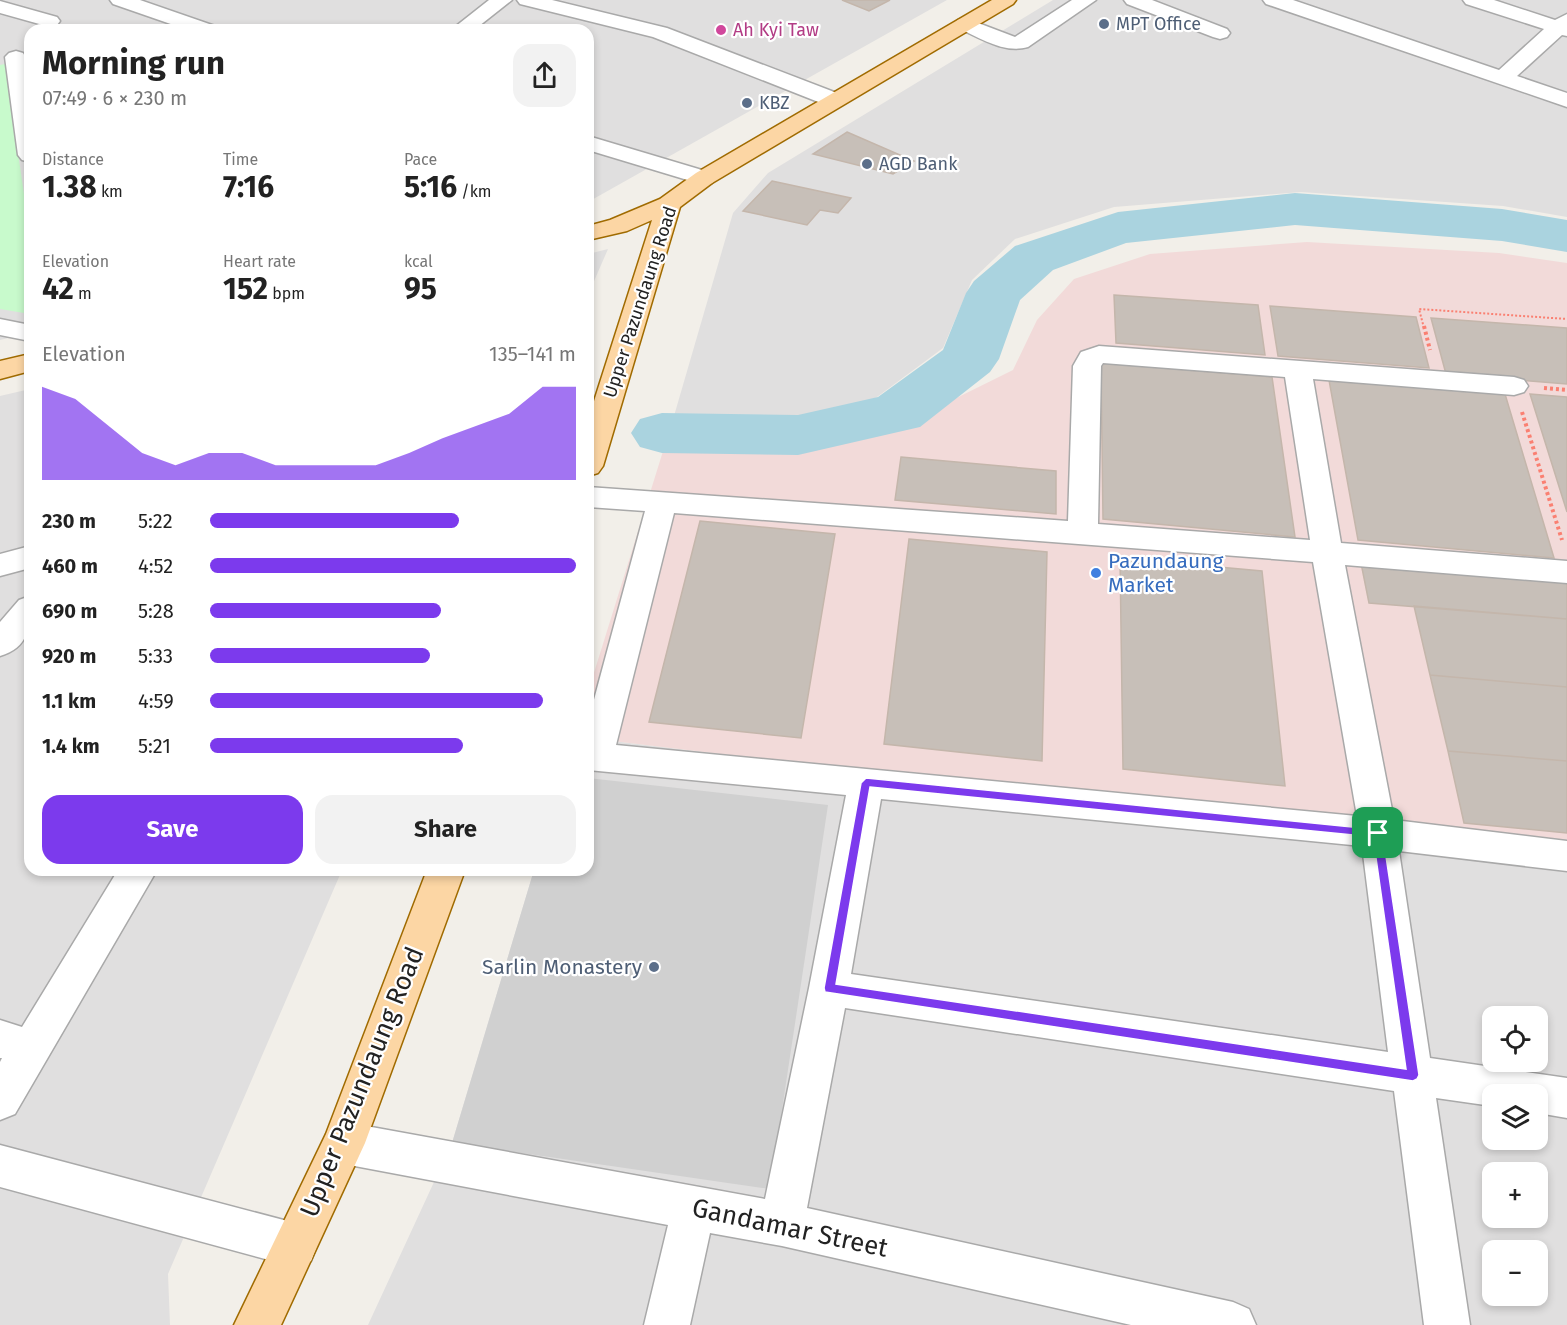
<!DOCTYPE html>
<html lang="en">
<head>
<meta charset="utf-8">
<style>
	body { margin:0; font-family:"Fira Sans",sans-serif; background:#f2f2f2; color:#222; height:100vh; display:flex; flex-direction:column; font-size:22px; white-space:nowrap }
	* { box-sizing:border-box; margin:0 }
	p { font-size:20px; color:#767676 }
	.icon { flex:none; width:33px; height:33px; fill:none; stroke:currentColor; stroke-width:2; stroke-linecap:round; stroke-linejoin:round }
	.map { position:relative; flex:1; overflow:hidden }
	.panel { position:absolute; left:24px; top:24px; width:570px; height:852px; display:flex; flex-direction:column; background:#fff; border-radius:18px; box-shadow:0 3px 9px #0003 }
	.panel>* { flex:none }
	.fabs { position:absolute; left:1482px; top:1006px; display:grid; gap:12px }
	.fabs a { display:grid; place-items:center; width:66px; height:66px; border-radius:12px; background:#fff; box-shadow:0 3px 9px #0003; font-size:30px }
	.pin { position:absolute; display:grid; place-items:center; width:51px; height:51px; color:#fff; margin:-26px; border-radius:12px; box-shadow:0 3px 9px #0006 }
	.round { display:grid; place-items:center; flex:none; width:63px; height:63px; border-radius:18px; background:#f2f2f2 }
	.head { display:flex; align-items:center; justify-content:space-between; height:102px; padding:0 18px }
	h1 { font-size:33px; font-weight:700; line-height:45px }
	.metrics { display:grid; grid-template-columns:repeat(3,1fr); gap:9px; height:102px; padding:6px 18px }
	.metrics div { display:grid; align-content:center }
	.metrics b { font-size:30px; font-weight:700 }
	.metrics small { font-size:16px; font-weight:400 }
	.metrics p { font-size:16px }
	.chart { height:168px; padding:12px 18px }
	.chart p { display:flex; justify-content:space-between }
	.chart svg { width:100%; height:108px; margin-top:6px; fill:#7c3aed; opacity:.7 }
	.cta { display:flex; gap:12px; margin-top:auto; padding:12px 18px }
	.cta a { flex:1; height:69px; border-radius:18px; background:#7c3aed; color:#fff; font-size:24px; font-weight:700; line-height:69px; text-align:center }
	.cta a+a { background:#f2f2f2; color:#222 }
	ul { padding:0 18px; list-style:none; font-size:20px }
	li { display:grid; grid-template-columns:96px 72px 1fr; align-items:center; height:45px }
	li i { height:15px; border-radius:8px; background:#7c3aed }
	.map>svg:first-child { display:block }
	.residential { fill:#e0dfdf; fill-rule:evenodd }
	.commercial { fill:#f2dad9 }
	.religious { fill:#d0d0d0 }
	.park { fill:#c8facc }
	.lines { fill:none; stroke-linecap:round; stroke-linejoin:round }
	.river { fill:#aad3df; fill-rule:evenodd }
	.building { fill:#c7bfb8; stroke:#c4b6ab; stroke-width:1.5 }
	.minor-casing { stroke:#a9a9a9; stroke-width:3 }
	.primary-casing { stroke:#a06b00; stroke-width:3 }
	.path-far1 { stroke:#fa8072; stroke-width:2; stroke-dasharray:2 2; stroke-linecap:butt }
	.path { stroke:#fa8072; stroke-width:4; stroke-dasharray:3 3; stroke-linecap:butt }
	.minor { fill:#fff; fill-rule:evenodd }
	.primary { fill:#fcd6a4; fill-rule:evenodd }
	.route { fill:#7c3aed; stroke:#fff; stroke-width:1.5; fill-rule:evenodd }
	.service-dot { fill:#5c6f8a; stroke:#fff; stroke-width:2 }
	.hotel-dot { fill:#d1479c; stroke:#fff; stroke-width:2 }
	.shop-dot { fill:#3f7fe0; stroke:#fff; stroke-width:2 }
	.labels { text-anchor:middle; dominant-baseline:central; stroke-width:4.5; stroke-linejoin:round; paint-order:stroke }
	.far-service-label { font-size:18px; fill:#4e5e75; stroke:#fff; text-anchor:start }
	.far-hotel-label { font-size:18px; fill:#b23c85; stroke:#fff; text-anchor:start }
	.far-street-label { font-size:18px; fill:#222; stroke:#fff }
	.shop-label { font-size:21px; fill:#366cbe; stroke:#fff; text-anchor:start }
	.service-label { font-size:21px; fill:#4e5e75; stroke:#fff; text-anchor:end }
	.near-street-label { font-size:26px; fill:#222; stroke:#fff }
</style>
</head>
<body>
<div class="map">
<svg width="1567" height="1325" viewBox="0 0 1567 1325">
	<rect width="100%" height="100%" fill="#f2efe9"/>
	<!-- residential -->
	<path class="residential" d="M0,0H947L588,202V30H30V333L0,340Z
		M1053,0H1567V217L1503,206L1301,192L1114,207L1015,239L972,280L943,348L873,400L793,422L674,416L733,213L768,173Z
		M608,249L588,295V254Z
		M30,389V870H342L168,1274L170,1325H0V396Z
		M588,738L1567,856V1325H368L452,1143L534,870H588ZM1492,1017H1538V1062H1492ZM1492,1095H1538V1140H1492ZM1492,1173H1538V1218H1492ZM1492,1251H1538V1296H1492Z"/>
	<!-- commercial -->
	<path class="commercial" d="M1307,242L1499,253L1567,263V856L588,738V692L664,448L805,453L912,420L1013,370L1037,320L1074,279L1150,254Z"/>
	<!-- religious -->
	<path class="religious" d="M588,778L828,805L770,1189L452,1143L534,870H588Z"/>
	<!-- park -->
	<path class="park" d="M5,64L30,235V314L0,309V65Z"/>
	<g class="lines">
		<!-- river -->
		<path class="river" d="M1295,193L1502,209L1567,220V252L1502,241L1295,225L1126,243L1053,270L1020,300L999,359L990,372L920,427L798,455L662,453L640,447L631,433L640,419L662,413L798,415L878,397L943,350L966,293L974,281L1015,246L1118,212Z"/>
	</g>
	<!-- building -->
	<path class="building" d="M842,0H890L869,11Z
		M847,132L914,161L893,174L813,154Z
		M772,181L851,198L838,213L820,210L807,225L743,211Z
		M1114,295L1258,305L1265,355L1116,343Z
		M1270,306L1416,317L1429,368L1278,356Z
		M1431,318L1567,328V384L1446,374Z
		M1101,363L1272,377L1295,537L1103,519Z
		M1329,380L1505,394L1554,558L1358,540Z
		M1530,394L1567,397V512Z
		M901,457L1056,471V514L895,500Z
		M700,521L835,534L801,738L649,722Z
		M909,539L1047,552L1042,761L884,744Z
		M1120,558L1262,571L1285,786L1123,769Z
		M1361,563L1567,580V619L1369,603Z
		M1414,606L1567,619V687L1430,675Z
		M1430,675L1567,687V761L1448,751Z
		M1448,751L1567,761V833L1464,823Z"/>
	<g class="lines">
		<defs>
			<path id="minor" d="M110,0H140L215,26L218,30H188L113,4Z
				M489,0H512L474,30H451Z
				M517,0H552L667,28L842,95L845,100L842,105L834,107L826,105L653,37L520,4Z
				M1072,0H1096L1028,47C1004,54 980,38 958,28L955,24L958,20L965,18L1015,37Z
				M1124,0H1152L1227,29L1230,33L1227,37L1220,39L1213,37L1127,4Z
				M1263,0H1293L1499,70L1544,29L1466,4L1463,0H1494L1555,20L1567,14V36L1562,35L1517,76L1567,93V107L1266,4Z
				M0,1L57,17L60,21L57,25L50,27L0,13Z
				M16,51L23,53C35,70 30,139 30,162L22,160L18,155L5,57L9,53Z
				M588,136L712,173L716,178L712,183L704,185L588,150Z
				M0,319L30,325V341L0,335Z
				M1099,346L1514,377L1524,380L1528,386L1524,392L1514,395L1313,379L1341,543L1567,561V583L1345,565L1394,820L1567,841V871L1399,851L1430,1058L1567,1078V1118L1538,1113V1095H1492V1106L1436,1098L1470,1325H1424L1394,1091L845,1008L807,1208L1233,1302L1249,1309L1256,1325H1131L782,1246L710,1233L690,1325H644L668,1225L344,1164L329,1158L323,1143L329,1128L344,1122L765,1199L809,988L846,795L588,770V722L645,511L588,507V487L1068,521L1073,366L1081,352ZM1103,363L1285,377L1310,540L1098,524L1101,366ZM674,513L1313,562L1357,816L616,745ZM881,799L1362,846L1388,1052L851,974Z
				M30,546V568L0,576V554Z
				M30,596C30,624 31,647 0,656V622L19,600Z
				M118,870H157L15,1114L0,1120V1062L2,1058H0V1020L22,1027Z
				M0,1145L295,1223L311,1229L317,1245L311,1261L295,1267L0,1187Z"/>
			<path id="primary" d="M992,0H1016L1013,4L712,183L680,207L603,466L598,473L588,476V420L652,220L627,231L588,240V226L610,220L660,199L696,173Z
				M30,354V371L0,379V361Z
				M427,870H465L365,1143L281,1325H234L326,1134Z"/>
		</defs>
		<!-- minor casing -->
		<use href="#minor" class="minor-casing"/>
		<!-- primary casing -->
		<use href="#primary" class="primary-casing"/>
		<!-- path-far1 -->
		<path class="path-far1" d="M1424,328L1419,309L1567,319"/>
		<!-- path -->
		<path class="path" d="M1424,326L1430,350
			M1544,388L1567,390
			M1522,412L1562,540"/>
		<!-- minor -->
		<use href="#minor" class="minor"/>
		<!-- primary -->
		<use href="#primary" class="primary"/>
	</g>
	<!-- route -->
	<path class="route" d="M866,778L1382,830L1419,1075L1417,1079L1413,1081L825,992L824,988L861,783ZM870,787L1373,837L1406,1069L836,984Z"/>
	<!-- markers -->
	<g class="service-dot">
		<circle cx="1104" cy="24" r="6"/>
		<circle cx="747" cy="103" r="6"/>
		<circle cx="867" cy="164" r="6"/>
		<circle cx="654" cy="967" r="6"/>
	</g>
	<circle class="hotel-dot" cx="721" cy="30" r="6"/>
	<circle class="shop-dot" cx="1096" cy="573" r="6"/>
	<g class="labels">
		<!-- far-service labels -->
		<g class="far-service-label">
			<text x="1116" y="24">MPT Office</text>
			<text x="759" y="103">KBZ</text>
			<text x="879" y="164">AGD Bank</text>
		</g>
		<!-- far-hotel labels -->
		<g class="far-hotel-label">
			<text x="733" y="30">Ah Kyi Taw</text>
		</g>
		<!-- far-street labels -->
		<g class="far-street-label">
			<text transform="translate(640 302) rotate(-72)">Upper Pazundaung Road</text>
		</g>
		<!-- shop labels -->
		<g class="shop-label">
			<text x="1108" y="561">Pazundaung<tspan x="1108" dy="24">Market</tspan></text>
		</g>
		<!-- service labels -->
		<g class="service-label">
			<text x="642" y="967">Sarlin Monastery</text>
		</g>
		<!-- near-street labels -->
		<g class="near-street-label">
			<text transform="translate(362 1082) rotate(-68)">Upper Pazundaung Road</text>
			<text transform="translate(790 1228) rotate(12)">Gandamar Street</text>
		</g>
	</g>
</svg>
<div class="fabs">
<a><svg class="icon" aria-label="locate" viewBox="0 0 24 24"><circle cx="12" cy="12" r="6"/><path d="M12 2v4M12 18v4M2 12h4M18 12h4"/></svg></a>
<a><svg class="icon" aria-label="layers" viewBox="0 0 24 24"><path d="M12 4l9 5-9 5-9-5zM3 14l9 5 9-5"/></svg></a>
<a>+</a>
<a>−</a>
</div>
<div class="pin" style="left:1378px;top:833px;background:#1e9e55"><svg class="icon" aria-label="arrive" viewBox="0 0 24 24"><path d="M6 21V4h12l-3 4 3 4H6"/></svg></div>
<section class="panel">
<div class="head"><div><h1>Morning run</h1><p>07:49 · 6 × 230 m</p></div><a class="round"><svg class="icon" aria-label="share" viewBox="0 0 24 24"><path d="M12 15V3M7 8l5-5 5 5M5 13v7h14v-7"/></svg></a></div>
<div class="metrics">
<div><p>Distance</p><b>1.38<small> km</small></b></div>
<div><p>Time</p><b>7:16</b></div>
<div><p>Pace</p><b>5:16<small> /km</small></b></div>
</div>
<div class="metrics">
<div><p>Elevation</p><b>42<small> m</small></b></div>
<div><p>Heart rate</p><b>152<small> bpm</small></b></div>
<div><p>kcal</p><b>95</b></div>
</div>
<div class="chart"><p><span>Elevation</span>135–141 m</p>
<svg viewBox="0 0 160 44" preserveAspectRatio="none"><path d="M0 44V6L10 11L20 22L30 33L40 38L50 33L60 33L70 38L80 38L90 38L100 38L110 33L120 27L130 22L140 17L150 6L160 6V44z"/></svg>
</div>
<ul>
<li><b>230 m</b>5:22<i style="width:68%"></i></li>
<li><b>460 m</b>4:52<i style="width:100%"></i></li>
<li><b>690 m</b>5:28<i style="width:63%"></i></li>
<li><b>920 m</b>5:33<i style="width:60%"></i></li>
<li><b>1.1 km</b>4:59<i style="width:91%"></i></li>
<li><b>1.4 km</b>5:21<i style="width:69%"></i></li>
</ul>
<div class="cta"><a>Save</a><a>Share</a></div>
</section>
</div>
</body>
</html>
